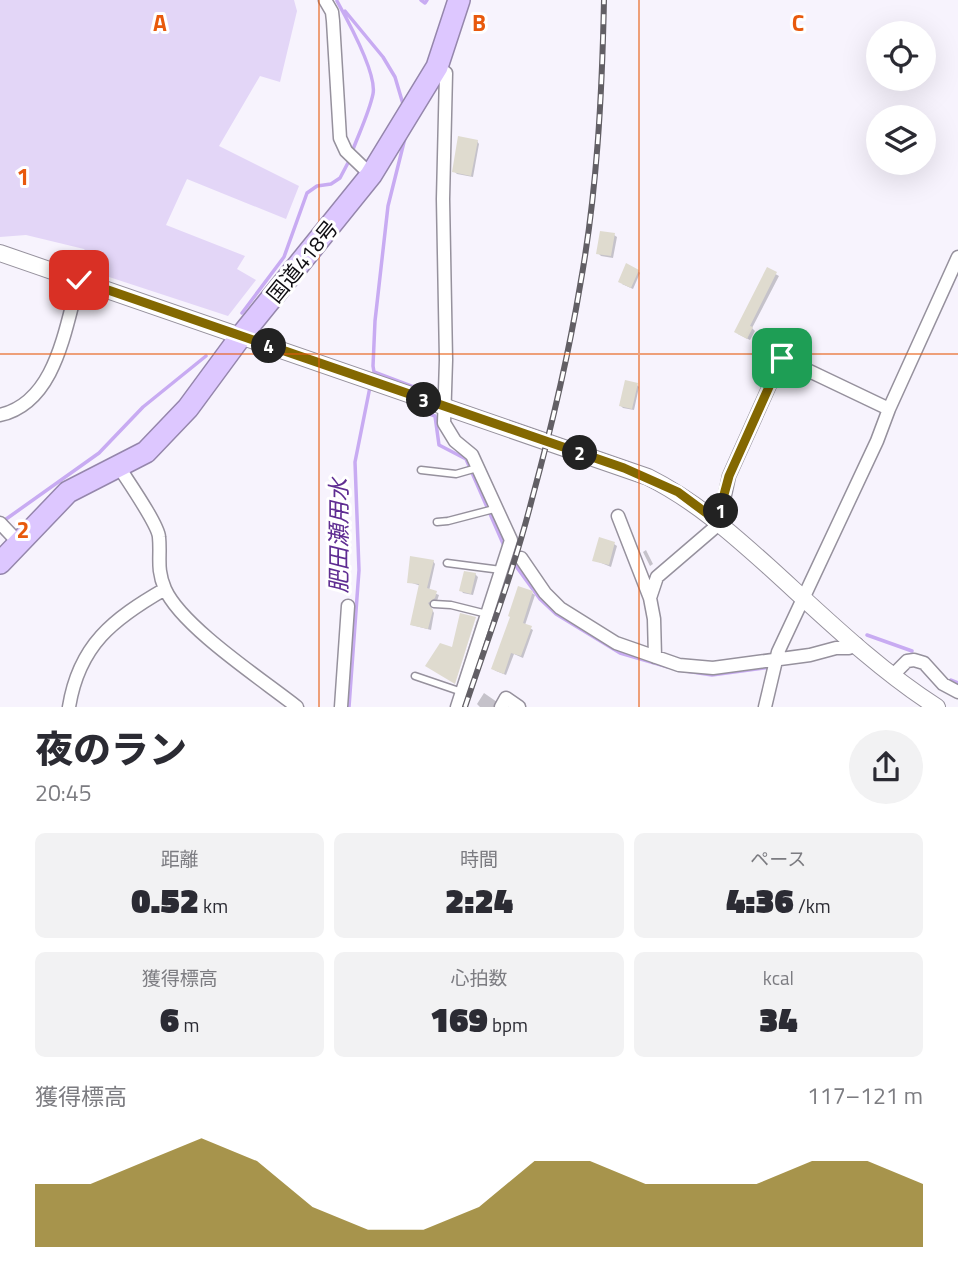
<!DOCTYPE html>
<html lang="ja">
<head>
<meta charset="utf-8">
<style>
	body { margin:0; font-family:"Titillium Web","Noto Sans JP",sans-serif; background:#f2f2f3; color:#2b2b33; height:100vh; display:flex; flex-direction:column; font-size:26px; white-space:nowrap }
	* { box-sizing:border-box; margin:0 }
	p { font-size:23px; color:#7c7c81 }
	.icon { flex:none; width:38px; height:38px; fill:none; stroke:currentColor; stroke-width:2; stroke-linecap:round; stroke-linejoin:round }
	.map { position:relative; height:707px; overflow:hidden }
	.panel { display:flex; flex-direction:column; background:#fff; flex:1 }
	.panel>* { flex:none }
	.tools { position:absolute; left:866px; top:21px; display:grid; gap:14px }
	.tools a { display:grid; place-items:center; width:70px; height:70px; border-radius:50%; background:#fff; box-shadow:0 7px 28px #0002; font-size:35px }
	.pin { position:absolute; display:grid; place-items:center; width:60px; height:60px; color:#fff; margin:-30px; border-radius:14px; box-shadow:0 4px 10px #0006 }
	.km { position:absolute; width:35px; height:35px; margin:-18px; border-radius:50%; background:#222; color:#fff; font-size:19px; line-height:35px; text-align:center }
	.round { display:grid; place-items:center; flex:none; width:74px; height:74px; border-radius:37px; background:#f2f2f3 }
	.headline { display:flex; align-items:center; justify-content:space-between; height:119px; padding:0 35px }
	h1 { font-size:38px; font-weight:800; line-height:52px }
	.stats { display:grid; grid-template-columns:repeat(3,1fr); gap:10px; height:119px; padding:7px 35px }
	.stats div { display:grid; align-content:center; border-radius:10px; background:#f2f2f3; text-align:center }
	.stats b { font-size:35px; font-weight:800 }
	.stats small { font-size:19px; font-weight:400 }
	.stats p { font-size:19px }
	.chart { height:196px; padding:14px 35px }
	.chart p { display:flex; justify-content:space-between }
	.chart svg { width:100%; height:126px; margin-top:7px; fill:#836801; opacity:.7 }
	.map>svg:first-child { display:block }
	.green { fill:#e3d6f7 }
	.shadow { fill:#0003 }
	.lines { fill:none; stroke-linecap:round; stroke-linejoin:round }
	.stream { stroke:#c8abf2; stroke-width:3.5 }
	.building { fill:#dfdbcf }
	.lane-casing { stroke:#96919d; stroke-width:9 }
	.street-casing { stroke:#96919d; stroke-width:15 }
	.secondary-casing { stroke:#96919d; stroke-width:18 }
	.highway-casing { stroke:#9586ac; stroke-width:24 }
	.lane { stroke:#fff; stroke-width:6 }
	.street { stroke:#fff; stroke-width:12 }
	.secondary { stroke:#fff; stroke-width:16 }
	.highway { stroke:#ddc7ff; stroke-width:21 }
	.rail-casing { stroke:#625f65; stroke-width:6 }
	.rail { stroke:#fff; stroke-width:3.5; stroke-dasharray:10; stroke-linecap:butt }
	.route-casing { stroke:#fff; stroke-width:14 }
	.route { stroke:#836801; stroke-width:9 }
	.grid { fill:none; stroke:#e8590c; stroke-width:2; stroke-opacity:0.55 }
	.labels { text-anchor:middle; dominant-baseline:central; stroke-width:6; stroke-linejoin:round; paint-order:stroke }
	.street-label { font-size:21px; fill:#0f0d11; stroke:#fff }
	.water-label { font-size:23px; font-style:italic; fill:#5f2d92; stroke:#fff }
	.grid-label { font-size:23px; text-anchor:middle; font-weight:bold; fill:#e8590c; stroke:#fff; stroke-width:6; stroke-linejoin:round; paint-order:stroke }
</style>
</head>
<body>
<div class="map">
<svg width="958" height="707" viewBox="0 0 958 707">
	<rect width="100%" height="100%" fill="#f7f3fd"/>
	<!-- green -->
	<path class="green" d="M0,0H294L297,11L280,82L260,76L219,146L299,186L286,219L187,179L166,225L245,256L237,269L256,280L228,316L106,276L84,249L26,235L0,237Z"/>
	<!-- shadow -->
	<path class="shadow" d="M477,141L479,144L473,177L457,174L454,171Z
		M614,235L617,237L613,258L601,256L598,253Z
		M768,270L779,276L752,328L755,331L750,340L738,334Z
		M638,271L640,273L633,289L622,284Z
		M637,385L639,387L634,410L623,408L621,406Z
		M614,544L617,546L611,567L594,560Z
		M646,550L653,564L650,566L643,552Z
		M433,561L435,564L429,591L439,595L437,601L430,606L434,613L431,630L412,625L421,586L409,582Z
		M475,574L478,577L473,595L463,593L461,590Z
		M532,593L535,595L525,625L533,630L523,658L514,654L506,675L496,671L493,669Z
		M477,620L478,622L458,685L457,684Z
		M484,693L497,702L494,707H480L477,704Z"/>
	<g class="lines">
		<!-- stream -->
		<path class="stream" d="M421,0L425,3L427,0
			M337,1C347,19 377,74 373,94C369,113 359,133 352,152
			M345,11L383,57L395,77L403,104
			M242,313L284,257L307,193L317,186L331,184L340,178L350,159
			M373,366L374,372L419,389L418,392
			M373,366L375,321L388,206L405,138
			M415,403L414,408L435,416L439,445L466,459L505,548
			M2,522L99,453L143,407L206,356
			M510,558L540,599L556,614L620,653L668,667
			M867,635L912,651
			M679,670L712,675L772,667
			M951,680L958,683
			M349,707L359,570L355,462L370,387"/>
	</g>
	<!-- building -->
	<path class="building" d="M458,136L478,140L471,176L452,172Z
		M600,231L615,233L611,256L596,254Z
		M626,263L639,270L631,288L618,282Z
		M767,267L777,272L750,326L753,327L747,339L734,332Z
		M625,380L638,383L632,409L619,406Z
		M599,537L615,542L609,565L592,561Z
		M410,556L434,560L427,588L437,591L435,598L428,603L433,610L428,629L410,625L419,584L407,583Z
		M464,571L476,573L471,594L459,591Z
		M518,586L533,591L523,623L532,626L521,656L511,653L504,674L491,669L510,617L508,616Z
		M460,613L476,617L455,684L425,666L440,643L452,647Z"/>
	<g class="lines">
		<defs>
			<path id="lane" d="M421,470L456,474L477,468
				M437,522L448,521L494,509
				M447,563L501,570
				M434,604L451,605L487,614
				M415,676L462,692"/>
			<path id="street" d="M325,0L332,12L333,21L340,138L346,151L371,175
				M437,67L446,73L443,199L446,360L444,423L455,441L472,455L511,540L457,707
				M0,415C57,402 65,326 79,280
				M119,467C127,480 158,524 159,537C161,557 156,568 165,589C182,627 263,680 297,707
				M618,516L650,598
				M0,523L18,542
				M521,558L545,593L560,608L616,643L679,665L713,668L810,655L836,648H849L857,644
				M655,657L654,619L650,598L657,577L713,529L722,509L729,476L782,358L889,409
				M892,676L907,661L914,660L924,663L943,684L958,692
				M69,707C79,645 113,619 165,589
				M341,707L348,606
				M501,707L506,698L519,707
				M765,707L778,652L877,441L889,409L958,257"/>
			<path id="secondary" d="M0,253L648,477C694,500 730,532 768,566C821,614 877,669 937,707"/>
			<path id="highway" d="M0,563L68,492L146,452L188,408L241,336L371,175L437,67L459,0"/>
		</defs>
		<!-- lane casing -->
		<use href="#lane" class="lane-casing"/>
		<!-- street casing -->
		<use href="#street" class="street-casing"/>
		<!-- secondary casing -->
		<use href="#secondary" class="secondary-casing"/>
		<!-- highway casing -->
		<use href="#highway" class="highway-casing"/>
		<!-- lane -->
		<use href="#lane" class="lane"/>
		<!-- street -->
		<use href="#street" class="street"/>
		<!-- secondary -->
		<use href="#secondary" class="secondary"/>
		<!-- highway -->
		<use href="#highway" class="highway"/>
		<defs>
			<path id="rail" d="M465,707C488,638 514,570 532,499C551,429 568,358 580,286C597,192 602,96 604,0"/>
		</defs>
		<!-- rail casing -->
		<use href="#rail" class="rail-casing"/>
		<!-- rail -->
		<use href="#rail" class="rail"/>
	</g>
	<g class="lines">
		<defs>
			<path id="route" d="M79,280L624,468L678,492L717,521L729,476L782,358"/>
		</defs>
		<!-- route casing -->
		<use href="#route" class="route-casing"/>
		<!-- route -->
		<use href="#route" class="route"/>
	</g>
	<!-- grid -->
	<path class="grid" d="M319,0V707M639,0V707M0,354H958"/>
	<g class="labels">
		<!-- street labels -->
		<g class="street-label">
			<text transform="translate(302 261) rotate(-51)">国道418号</text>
		</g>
		<!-- water labels -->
		<g class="water-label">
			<text transform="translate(338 536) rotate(-90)">肥田瀬用水</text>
		</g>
	</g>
	<g class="grid-label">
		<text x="160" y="31">A</text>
		<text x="479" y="31">B</text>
		<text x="798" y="31">C</text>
		<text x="23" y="185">1</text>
		<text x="23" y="538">2</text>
	</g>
</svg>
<div class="tools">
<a><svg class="icon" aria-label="locate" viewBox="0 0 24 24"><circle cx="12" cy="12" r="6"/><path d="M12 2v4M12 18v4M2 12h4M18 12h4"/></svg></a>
<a><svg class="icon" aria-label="layers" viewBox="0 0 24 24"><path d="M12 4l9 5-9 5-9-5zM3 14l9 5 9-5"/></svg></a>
</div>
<div class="pin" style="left:782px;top:358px;background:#1e9e55"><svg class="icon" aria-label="arrive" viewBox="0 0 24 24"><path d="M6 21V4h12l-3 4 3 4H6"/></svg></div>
<div class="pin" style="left:79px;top:280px;background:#d93025"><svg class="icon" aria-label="check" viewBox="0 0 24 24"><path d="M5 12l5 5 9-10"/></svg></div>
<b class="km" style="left:721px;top:511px">1</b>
<b class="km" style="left:580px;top:453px">2</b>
<b class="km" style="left:424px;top:400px">3</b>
<b class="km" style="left:269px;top:346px">4</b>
</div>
<section class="panel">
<div class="headline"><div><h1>夜のラン</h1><p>20:45</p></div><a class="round"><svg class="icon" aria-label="share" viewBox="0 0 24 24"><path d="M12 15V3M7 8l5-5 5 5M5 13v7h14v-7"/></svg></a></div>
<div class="stats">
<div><p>距離</p><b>0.52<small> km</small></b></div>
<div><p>時間</p><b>2:24</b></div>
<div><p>ペース</p><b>4:36<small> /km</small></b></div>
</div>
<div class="stats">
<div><p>獲得標高</p><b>6<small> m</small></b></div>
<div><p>心拍数</p><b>169<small> bpm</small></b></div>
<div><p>kcal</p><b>34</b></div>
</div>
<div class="chart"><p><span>獲得標高</span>117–121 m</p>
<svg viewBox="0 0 160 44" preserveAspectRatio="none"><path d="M0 44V22L10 22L20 14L30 6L40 14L50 30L60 38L70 38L80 30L90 14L100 14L110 22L120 22L130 22L140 14L150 14L160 22V44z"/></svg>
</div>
</section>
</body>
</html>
